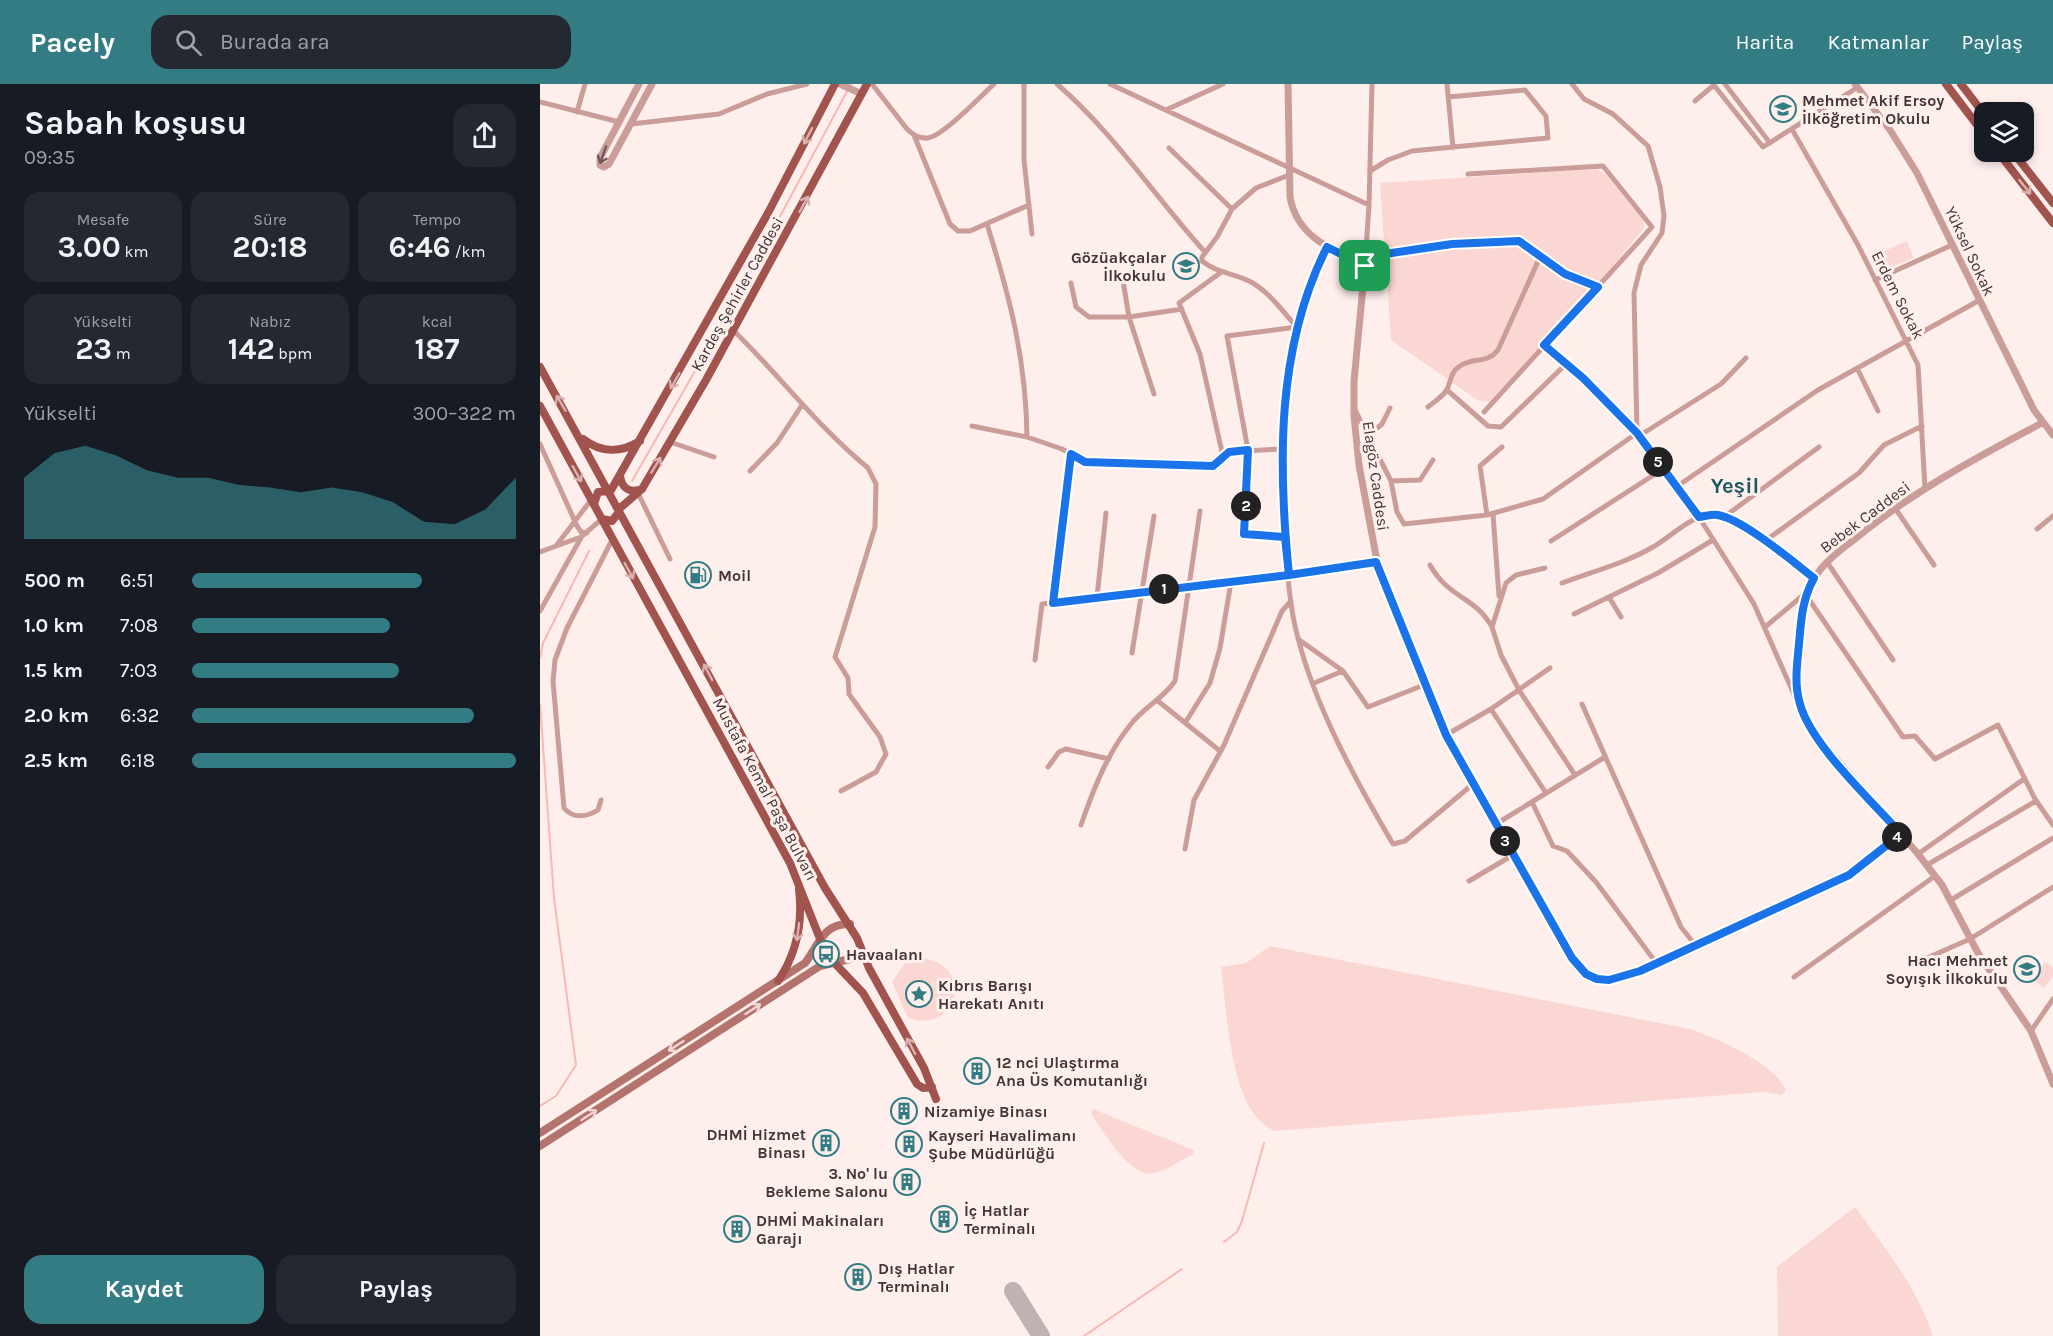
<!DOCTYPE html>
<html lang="tr">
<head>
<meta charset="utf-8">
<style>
	body { margin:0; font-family:Karla,sans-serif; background:#242831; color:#f1f3f6; height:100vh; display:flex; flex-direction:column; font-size:22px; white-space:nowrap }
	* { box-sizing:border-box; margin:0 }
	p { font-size:20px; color:#9ea1a6 }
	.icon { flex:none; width:33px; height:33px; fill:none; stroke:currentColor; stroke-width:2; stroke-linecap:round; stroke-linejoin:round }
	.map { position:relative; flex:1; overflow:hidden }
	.sheet { display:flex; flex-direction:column; background:#171b24; width:540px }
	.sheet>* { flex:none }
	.buttons { position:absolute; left:1434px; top:18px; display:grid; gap:12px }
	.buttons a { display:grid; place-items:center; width:60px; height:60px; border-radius:12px; background:#171b24; box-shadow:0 3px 9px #0003; font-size:30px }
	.pin { position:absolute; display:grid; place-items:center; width:51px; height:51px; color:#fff; margin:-26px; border-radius:12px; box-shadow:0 3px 9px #0006 }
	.km { position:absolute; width:30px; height:30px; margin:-15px; border-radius:50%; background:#222; color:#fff; font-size:16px; line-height:30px; text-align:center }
	.round { display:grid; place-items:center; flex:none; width:63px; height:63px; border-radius:18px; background:#242831 }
	.headline { display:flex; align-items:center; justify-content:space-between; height:102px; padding:0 24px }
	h1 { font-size:33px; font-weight:700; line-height:45px }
	.figures { display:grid; grid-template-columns:repeat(3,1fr); gap:9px; height:102px; padding:6px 24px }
	.figures div { display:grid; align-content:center; border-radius:15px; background:#242831; text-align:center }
	.figures b { font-size:30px; font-weight:700 }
	.figures small { font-size:16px; font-weight:400 }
	.figures p { font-size:16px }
	.chart { height:168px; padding:12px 24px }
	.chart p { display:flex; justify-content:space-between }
	.chart svg { width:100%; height:108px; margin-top:6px; fill:#347c84; opacity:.7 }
	.primary-button { display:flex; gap:12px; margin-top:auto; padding:12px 24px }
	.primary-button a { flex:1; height:69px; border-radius:18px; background:#347c84; color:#fff; font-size:24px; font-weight:700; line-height:69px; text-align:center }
	.primary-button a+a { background:#242831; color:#f1f3f6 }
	ul { padding:0 24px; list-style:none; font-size:20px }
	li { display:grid; grid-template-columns:96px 72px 1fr; align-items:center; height:45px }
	li i { height:15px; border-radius:8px; background:#347c84 }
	header { display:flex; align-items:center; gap:36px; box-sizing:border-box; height:84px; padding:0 30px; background:#347c84; color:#fff }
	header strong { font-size:28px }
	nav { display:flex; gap:33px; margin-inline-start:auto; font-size:21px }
	.search { width:420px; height:54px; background:#242831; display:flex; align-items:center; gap:15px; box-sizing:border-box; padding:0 21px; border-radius:18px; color:#9ea1a6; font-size:22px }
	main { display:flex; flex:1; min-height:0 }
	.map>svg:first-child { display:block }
	.green { fill:#fbd7d3 }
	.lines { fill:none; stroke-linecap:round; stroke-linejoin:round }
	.stream { stroke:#f8b9b3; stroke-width:2 }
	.taxiway { stroke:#c0b2b1; stroke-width:18 }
	.minor { stroke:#cb9d98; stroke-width:5 }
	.tertiary { stroke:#cb9d98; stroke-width:7 }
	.secondary { stroke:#b4736c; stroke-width:8 }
	.primary { stroke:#a1534d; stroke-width:8 }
	.oneway { stroke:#d9b1ad }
	.oneway2 { stroke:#715a58 }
	.oneway3 { stroke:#efd6d3 }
	.route-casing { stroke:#fff; stroke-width:12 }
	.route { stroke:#1a73e8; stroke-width:8 }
	.labels { text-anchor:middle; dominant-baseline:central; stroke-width:6; stroke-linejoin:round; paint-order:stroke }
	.poi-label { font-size:16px; font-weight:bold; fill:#403635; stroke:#feefed; text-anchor:start }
	.street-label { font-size:16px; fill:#403635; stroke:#feefed }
	.district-label { font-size:22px; font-weight:bold; fill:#1f5960; stroke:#feefed }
</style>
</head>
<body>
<header>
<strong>Pacely</strong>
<div class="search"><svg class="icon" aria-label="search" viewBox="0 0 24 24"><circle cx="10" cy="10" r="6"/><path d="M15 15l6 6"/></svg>Burada ara</div>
<nav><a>Harita</a><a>Katmanlar</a><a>Paylaş</a></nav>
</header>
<main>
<section class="sheet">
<div class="headline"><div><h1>Sabah koşusu</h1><p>09:35</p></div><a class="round"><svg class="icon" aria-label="share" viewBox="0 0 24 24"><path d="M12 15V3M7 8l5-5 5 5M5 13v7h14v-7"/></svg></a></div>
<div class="figures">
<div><p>Mesafe</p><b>3.00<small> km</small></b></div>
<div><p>Süre</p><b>20:18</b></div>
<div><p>Tempo</p><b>6:46<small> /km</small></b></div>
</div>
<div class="figures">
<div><p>Yükselti</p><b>23<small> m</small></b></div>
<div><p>Nabız</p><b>142<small> bpm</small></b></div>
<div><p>kcal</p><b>187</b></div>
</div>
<div class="chart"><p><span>Yükselti</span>300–322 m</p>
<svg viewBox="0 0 160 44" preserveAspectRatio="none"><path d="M0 44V19L10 9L20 6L30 10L40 16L50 19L60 19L70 22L80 23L90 25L100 23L110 25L120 29L130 37L140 38L150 32L160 19V44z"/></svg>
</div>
<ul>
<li><b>500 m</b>6:51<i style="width:71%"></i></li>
<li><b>1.0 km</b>7:08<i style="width:61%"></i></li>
<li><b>1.5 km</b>7:03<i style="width:64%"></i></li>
<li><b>2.0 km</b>6:32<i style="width:87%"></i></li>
<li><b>2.5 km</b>6:18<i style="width:100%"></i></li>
</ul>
<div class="primary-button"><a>Kaydet</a><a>Paylaş</a></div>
</section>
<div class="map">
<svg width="1513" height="1252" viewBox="0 0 1513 1252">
	<rect width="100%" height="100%" fill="#feefed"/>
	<!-- green -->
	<path class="green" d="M1057,85L1066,91L1103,135L1104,144L1059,199L949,318L939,317L851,256L840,99Z
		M1367,157L1374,174L1349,184L1342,168Z
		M730,862L1150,945C1175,953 1238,981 1246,1007L1241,1011L1223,1008L735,1047C689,1030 687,925 681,883L706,879Z
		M383,874C435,882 419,951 368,934L352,898L364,880Z
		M1505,878L1513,883V892L1504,904L1492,896Z
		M553,1025L654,1066L653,1070C641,1076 628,1086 615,1089C591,1096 563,1047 551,1030Z
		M1315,1123C1345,1163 1377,1204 1393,1252H1238L1237,1183Z"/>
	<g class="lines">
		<!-- stream -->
		<path class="stream" d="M92,397L186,233L311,0
			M0,574L3,559L49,467
			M0,620L14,814L36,981L16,1012L0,1022
			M684,1158L697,1148L702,1137L724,1059
			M544,1252L642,1185"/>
		<!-- taxiway -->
		<path class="taxiway" d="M473,1207L501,1252"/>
		<!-- minor -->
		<path class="minor" d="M332,0L367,45C373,51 379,55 388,54C403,52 441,12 454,0
			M484,0V76L492,150
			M517,0C574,49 615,113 665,168
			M570,0L829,121
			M907,0L913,64
			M1173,0L1223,63L1318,3
			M1185,0L1230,59
			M1155,17L1174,1
			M0,18L79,38
			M628,25L683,0
			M37,28L45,0
			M91,40L179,30L227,10L267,0
			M1253,47L1318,161L1378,281L1385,405
			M374,51L410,140L418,147H430L489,121
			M629,64L692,125L677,153L662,173V177C677,189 693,189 709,197C729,207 742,227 757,243
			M830,87L848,76L872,67L1008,54L1006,32L985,6L908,13
			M928,90L1063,82L1112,143L944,328
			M692,125L716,104L749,91
			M447,140C470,214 486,275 487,353
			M787,163C754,229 742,305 740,379C740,400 744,421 745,442C747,479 748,518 758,554C775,622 817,699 853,760L865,757L933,700
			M825,173L912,160L979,157L1032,194L1058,203
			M825,181L829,121L832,0
			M680,189L639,219L660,270L682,368L742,365
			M582,191L589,233L614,310
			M1335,196L1412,161
			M531,199L536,223L549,233H589L642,225
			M194,247C240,292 278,343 328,384L336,400L335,443L295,573L308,594L309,610L340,653L346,670L336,688L301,707
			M1004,261L1043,294L1097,349L1159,433L1214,520L1260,624
			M1317,284L1338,327
			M907,306L948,342L961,343L1026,280
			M888,323C894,318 902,313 906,307C912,298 909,289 920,282C933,273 947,280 958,266L1000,173
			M815,326L851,397L857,428L864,440L947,431L1003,415L1097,349L1094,209L1101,181L1122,149L1124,132L1120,103L1108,62L1073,30L1044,15L1032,0
			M432,342L487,353L522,365L545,378L673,382L689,368
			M829,351L842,340L850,324
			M1099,352L1181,300L1206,274
			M130,358L174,373
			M0,360L37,442L41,448L47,449
			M210,387L237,359L262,321
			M851,397L880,396L893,376
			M1136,403L1278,306L1438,217
			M98,409L130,475
			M1355,424L1394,481
			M953,430L959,512
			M947,431L940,382L962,363
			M1184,433L1279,363
			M1497,445L1513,432
			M745,453L704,450L708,366L687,252L757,243
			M1011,457L1123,385
			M1225,457L1319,389L1344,361L1382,342
			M16,462L51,416
			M0,468L41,453
			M1287,478L1353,576
			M890,481C909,515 935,512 952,543
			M1005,484L976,491L966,499L952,543L961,571L979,606L1035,691
			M1022,499C1051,488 1086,479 1113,463C1131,453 1155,427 1177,431C1203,435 1252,478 1274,494
			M1266,511L1363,653L1375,652L1395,675L1458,641L1495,715L1513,741
			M557,513L566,429
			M1069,513L1081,533
			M513,519L530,370
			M0,527L42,452L62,435
			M1034,530L1118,489L1173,456
			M1225,543L1267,508
			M758,555L803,587L828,623L884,601
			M592,569L614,432
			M495,576L502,520L749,491L836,478
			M774,599L803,587
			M618,617L680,667
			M1042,620L1141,843L1156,862
			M951,625L1006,709
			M645,639L670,599L680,564L691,498
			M906,651L951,625L1010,584
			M508,683L519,668L526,665L569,675
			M61,716L58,726C47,733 33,735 24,724L13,597L15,576L27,544L72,456
			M992,718L1013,762L1027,767L1056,798L1117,880
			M956,740L1065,673
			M541,741C553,706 568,668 591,640C604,623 623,615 635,597L660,427
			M645,765L654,716L684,661L742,527L751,517
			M1378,770L1484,695
			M1387,781L1496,717
			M929,797L973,771
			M1411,816L1513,754
			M1387,874L1430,855L1513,803
			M1254,893L1395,792
			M1491,947L1513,915"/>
		<!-- tertiary -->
		<path class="tertiary" d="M99,0L60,74V81L64,83L69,80L112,0
			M300,0L322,10
			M748,0L750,113C757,153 792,166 825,181L814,297V332L819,381L840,493L906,651L1037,881C1056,902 1076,894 1100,887L1309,791L1361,750
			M1315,0L1350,46L1377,89L1494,326L1513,351
			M1502,339C1437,373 1372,408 1315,455C1299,467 1283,479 1273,496C1260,517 1261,539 1259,563C1256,592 1255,616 1269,643L1378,770L1402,801L1438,869L1491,947L1513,1000"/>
		<!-- secondary -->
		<path class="secondary" d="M0,1049L265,879C279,861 283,839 310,840
			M0,1062L280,882L310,875L321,865"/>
		<!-- primary -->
		<path class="primary" d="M1406,0L1444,50
			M1421,0L1444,30
			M1458,68L1513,139
			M1473,68L1513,119
			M0,283L285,804L317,854L329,884L384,984L396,1015
			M0,322L250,779L286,870L323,909L377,1000L383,1004L392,1003
			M43,355C61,369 81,369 100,357
			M80,391C81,404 90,410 102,405
			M70,408L228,129L295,0
			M54,420L58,408L69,407
			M79,425L102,405L166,296L327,0
			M62,435L72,437L79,428
			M238,897C257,869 263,838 259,805"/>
	</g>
	<!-- one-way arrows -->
	<defs><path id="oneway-shaft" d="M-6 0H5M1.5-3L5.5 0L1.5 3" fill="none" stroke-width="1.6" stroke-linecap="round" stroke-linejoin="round" transform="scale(1.5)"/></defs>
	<g class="oneway">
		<use href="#oneway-shaft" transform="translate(268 52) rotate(117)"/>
		<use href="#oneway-shaft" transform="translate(1485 103) rotate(52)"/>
		<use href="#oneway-shaft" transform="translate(264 120) rotate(-61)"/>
		<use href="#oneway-shaft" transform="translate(135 297) rotate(120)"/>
		<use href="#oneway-shaft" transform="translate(21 319) rotate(-120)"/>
		<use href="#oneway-shaft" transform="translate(116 381) rotate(-59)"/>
		<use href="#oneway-shaft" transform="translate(37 390) rotate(61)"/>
		<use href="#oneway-shaft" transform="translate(89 487) rotate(61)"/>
		<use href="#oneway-shaft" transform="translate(168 588) rotate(-118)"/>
		<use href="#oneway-shaft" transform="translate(258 848) rotate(97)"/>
		<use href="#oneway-shaft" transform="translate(371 962) rotate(-118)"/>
	</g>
	<use class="oneway2" href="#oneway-shaft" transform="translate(63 71) rotate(110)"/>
	<g class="oneway3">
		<use href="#oneway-shaft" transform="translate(213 925) rotate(-33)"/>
		<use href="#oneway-shaft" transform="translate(136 962) rotate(147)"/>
		<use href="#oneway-shaft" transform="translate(49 1031) rotate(-33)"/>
	</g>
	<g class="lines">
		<defs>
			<path id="route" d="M825,182L787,163C736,264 738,381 749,491L513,519L531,370L545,378L673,382L689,368L708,366L704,450L745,453L749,491L836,478L906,651L1032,874L1046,890L1057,895L1069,896L1100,887L1309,791L1361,750C1332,717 1271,661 1260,620C1254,600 1257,581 1259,560C1261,536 1262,516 1274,494C1252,477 1204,436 1178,431C1172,430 1166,432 1159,433L1097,349L1043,294L1004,261L1058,203L1025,190L979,157L912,160L825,173V182"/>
		</defs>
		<!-- route casing -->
		<use href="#route" class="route-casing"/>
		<!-- route -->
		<use href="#route" class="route"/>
	</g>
	<!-- icons -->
	<defs>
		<symbol id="school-ring" viewBox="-11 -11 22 22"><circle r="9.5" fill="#feefed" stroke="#347c84" stroke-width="1.5"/><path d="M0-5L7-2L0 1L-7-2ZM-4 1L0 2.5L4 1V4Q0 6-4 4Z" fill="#347c84"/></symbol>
		<symbol id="fuel-ring" viewBox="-11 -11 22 22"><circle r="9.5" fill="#feefed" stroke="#347c84" stroke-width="1.5"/><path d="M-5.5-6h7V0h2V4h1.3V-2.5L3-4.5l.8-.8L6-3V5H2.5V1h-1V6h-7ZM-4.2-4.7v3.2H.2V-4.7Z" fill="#347c84"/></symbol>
		<symbol id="bus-ring" viewBox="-11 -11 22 22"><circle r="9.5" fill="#feefed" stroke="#347c84" stroke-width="1.5"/><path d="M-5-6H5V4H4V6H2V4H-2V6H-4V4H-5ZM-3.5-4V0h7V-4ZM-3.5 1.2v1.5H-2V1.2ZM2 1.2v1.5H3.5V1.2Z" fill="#347c84"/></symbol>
		<symbol id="sight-ring" viewBox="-11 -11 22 22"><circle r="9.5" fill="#feefed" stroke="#347c84" stroke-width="1.5"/><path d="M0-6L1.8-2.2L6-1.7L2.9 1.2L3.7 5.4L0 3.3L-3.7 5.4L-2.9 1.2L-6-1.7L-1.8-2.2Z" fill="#347c84"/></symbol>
		<symbol id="building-ring" viewBox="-11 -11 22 22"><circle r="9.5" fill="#feefed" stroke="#347c84" stroke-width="1.5"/><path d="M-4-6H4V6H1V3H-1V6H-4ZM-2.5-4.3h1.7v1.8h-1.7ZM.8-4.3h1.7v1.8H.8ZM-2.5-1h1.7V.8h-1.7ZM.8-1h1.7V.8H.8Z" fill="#347c84"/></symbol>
	</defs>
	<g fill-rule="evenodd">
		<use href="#school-ring" x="1228" y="10" width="30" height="30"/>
		<use href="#school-ring" x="631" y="167" width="30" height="30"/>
		<use href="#fuel-ring" x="143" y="476" width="30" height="30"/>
		<use href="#bus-ring" x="271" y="855" width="30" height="30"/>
		<use href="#school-ring" x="1472" y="870" width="30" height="30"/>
		<use href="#sight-ring" x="364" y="895" width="30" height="30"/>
		<use href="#building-ring" x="422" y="972" width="30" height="30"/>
		<use href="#building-ring" x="349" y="1012" width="30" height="30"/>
		<use href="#building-ring" x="271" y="1044" width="30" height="30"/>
		<use href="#building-ring" x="354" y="1045" width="30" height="30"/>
		<use href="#building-ring" x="352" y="1083" width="30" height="30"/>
		<use href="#building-ring" x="389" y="1120" width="30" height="30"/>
		<use href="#building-ring" x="182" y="1130" width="30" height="30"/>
		<use href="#building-ring" x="303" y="1178" width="30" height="30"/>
	</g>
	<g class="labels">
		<!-- poi labels -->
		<g class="poi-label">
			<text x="1262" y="16">Mehmet Akif Ersoy<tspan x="1262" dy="18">İlköğretim Okulu</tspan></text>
			<text x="626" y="173" text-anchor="end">Gözüakçalar<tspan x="626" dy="18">İlkokulu</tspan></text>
			<text x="178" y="491">Moil</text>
			<text x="306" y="870">Havaalanı</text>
			<text x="1468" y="876" text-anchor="end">Hacı Mehmet<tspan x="1468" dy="18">Soyışık İlkokulu</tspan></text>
			<text x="398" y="901">Kıbrıs Barışı<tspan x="398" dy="18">Harekatı Anıtı</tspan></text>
			<text x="456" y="978">12 nci Ulaştırma<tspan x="456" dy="18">Ana Üs Komutanlığı</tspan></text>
			<text x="384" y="1027">Nizamiye Binası</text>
			<text x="266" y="1050" text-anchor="end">DHMİ Hizmet<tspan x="266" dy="18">Binası</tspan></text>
			<text x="388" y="1051">Kayseri Havalimanı<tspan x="388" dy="18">Şube Müdürlüğü</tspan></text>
			<text x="348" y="1089" text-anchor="end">3. No' lu<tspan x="348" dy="18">Bekleme Salonu</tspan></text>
			<text x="424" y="1126">İç Hatlar<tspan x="424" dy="18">Terminalı</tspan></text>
			<text x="216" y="1136">DHMİ Makinaları<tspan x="216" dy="18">Garajı</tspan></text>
			<text x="338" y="1184">Dış Hatlar<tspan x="338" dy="18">Terminalı</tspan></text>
		</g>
		<!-- street labels -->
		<g class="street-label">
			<text transform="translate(1430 167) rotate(65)">Yüksel Sokak</text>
			<text transform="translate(197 210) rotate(-61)">Kardeş Şehirler Caddesi</text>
			<text transform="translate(1358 211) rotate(63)">Erdem Sokak</text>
			<text transform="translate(836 392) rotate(82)">Elagöz Caddesi</text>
			<text transform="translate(1325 433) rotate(-37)">Bebek Caddesi</text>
			<text transform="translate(225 705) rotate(62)">Mustafa Kemal Paşa Bulvarı</text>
		</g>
		<!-- district labels -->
		<g class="district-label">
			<text x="1195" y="402">Yeşil</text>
		</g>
	</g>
</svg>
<div class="buttons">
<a><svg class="icon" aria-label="layers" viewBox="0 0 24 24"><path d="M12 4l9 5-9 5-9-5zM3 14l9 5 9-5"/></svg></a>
</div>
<div class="pin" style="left:825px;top:182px;background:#1e9e55"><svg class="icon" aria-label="arrive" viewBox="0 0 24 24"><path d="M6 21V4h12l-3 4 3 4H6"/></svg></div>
<b class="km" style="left:624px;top:505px">1</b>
<b class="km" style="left:706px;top:422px">2</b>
<b class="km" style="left:965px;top:757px">3</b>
<b class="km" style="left:1357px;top:753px">4</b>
<b class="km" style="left:1118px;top:378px">5</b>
</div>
</main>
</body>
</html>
